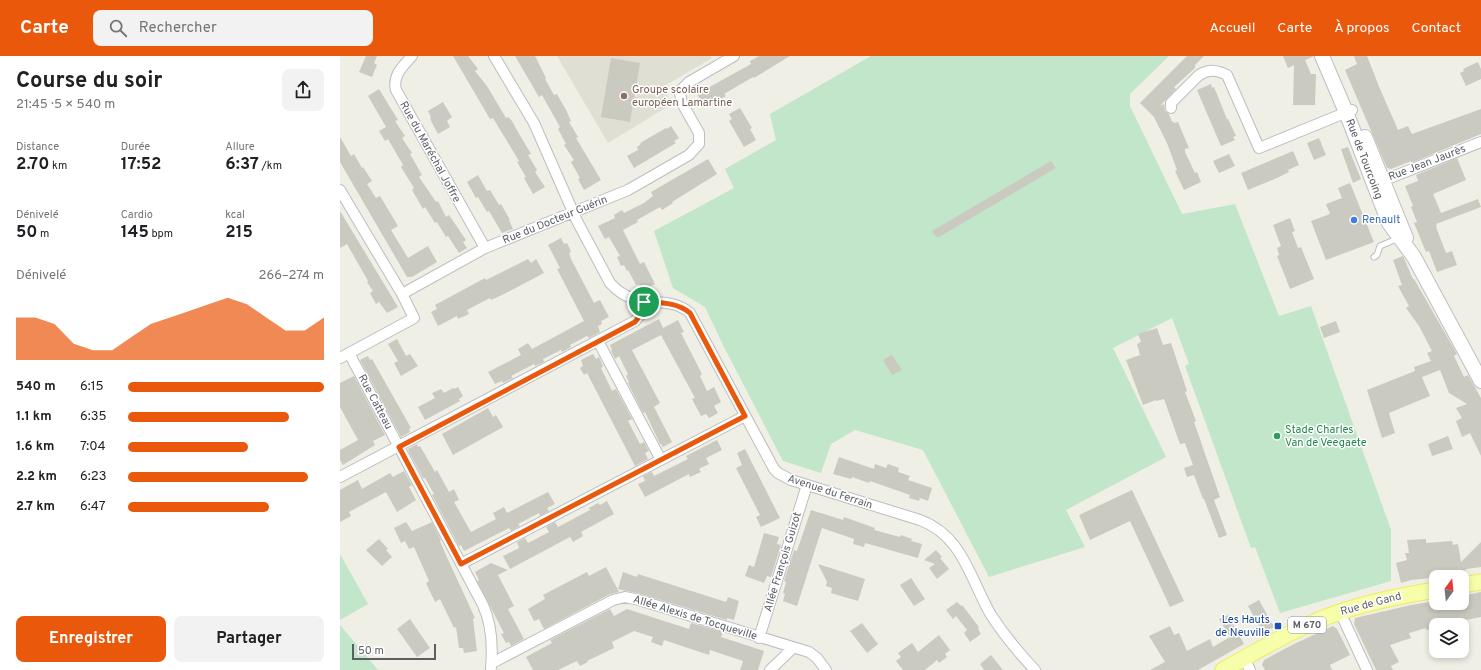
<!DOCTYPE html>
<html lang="fr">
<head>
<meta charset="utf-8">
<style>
	body { margin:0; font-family:Overpass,sans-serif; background:#f2f2f2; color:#202124; height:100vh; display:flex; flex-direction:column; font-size:15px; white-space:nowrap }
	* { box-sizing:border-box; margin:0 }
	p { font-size:13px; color:#757577 }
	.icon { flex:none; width:22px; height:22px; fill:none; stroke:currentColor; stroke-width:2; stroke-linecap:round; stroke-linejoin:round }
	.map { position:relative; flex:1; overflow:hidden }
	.panel { display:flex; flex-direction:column; background:#fff; width:340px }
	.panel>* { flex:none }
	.needle { width:26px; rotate:15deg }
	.controls { position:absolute; left:1089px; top:514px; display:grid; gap:8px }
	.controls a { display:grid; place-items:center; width:40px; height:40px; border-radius:8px; background:#fff; box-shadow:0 2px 6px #0003; font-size:20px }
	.scale { position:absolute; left:12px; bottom:10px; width:84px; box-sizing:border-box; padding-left:4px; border:2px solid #5c5e65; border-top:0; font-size:11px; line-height:14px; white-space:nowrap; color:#5c5e65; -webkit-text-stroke:3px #fff; paint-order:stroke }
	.pin { position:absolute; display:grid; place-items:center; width:34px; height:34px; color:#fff; margin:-17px; border:2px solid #fff; border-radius:50%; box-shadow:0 1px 4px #0007 }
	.round { display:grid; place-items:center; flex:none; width:42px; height:42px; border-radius:8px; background:#f2f2f2 }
	.summary { display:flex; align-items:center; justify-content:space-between; height:68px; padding:0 16px }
	h1 { font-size:22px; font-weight:700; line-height:30px }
	.metrics { display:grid; grid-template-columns:repeat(3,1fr); gap:6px; height:68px; padding:4px 16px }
	.metrics div { display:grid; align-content:center }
	.metrics b { font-size:17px; font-weight:700 }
	.metrics small { font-size:11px; font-weight:400 }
	.metrics p { font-size:11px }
	.chart { height:112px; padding:8px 16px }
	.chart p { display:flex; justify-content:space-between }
	.chart svg { width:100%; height:72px; margin-top:4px; fill:#ea580c; opacity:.7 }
	.button { display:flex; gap:8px; margin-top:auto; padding:8px 16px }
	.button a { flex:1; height:46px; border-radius:8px; background:#ea580c; color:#fff; font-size:16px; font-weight:700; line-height:46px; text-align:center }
	.button a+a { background:#f2f2f2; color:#202124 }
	ul { padding:0 16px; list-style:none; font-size:13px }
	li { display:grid; grid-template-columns:64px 48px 1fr; align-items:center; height:30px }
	li i { height:10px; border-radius:5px; background:#ea580c }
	header { display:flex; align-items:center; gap:24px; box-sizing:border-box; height:56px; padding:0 20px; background:#ea580c; color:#fff }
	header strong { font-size:19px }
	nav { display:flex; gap:22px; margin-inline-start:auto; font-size:14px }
	.search { width:280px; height:36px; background:#f2f2f2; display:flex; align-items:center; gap:10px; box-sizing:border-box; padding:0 14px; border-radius:8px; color:#757577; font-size:15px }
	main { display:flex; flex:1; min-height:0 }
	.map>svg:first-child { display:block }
	.education { fill:#dfdfd3 }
	.green { fill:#c1e6ca }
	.building { fill:#cacac1 }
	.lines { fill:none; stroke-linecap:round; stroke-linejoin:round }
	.lane-casing { stroke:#bcbdc3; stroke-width:7 }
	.street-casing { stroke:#bcbdc3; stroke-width:12 }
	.secondary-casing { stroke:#bdbec5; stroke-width:16 }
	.primary-casing { stroke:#f0eb5c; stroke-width:17 }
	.lane { stroke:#fff; stroke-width:5 }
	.street { stroke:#fff; stroke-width:10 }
	.secondary { stroke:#fff; stroke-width:14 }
	.primary { stroke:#f7feaa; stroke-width:15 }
	.route-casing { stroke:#fff; stroke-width:8 }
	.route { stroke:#ea580c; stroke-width:5 }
	.education-dot { fill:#8d6e63; stroke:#fff; stroke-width:1.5 }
	.shop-dot { fill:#3f7fe0; stroke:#fff; stroke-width:1.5 }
	.leisure-dot { fill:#2e9e5b; stroke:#fff; stroke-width:1.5 }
	.transit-dot { fill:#1a4fb4; stroke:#fff; stroke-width:1.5 }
	.labels { text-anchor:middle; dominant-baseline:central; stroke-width:3; stroke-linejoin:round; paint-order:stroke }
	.shield { fill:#fff; stroke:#8d8e93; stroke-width:1 }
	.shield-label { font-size:10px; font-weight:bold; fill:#5c5e65 }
	.education-label { font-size:11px; fill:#785e54; stroke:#fff; text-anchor:start }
	.street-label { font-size:11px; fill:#5c5e65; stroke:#fff }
	.shop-label { font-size:11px; fill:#366cbe; stroke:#fff; text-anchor:start }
	.leisure-label { font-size:11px; fill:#27864d; stroke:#fff; text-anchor:start }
	.transit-label { font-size:11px; fill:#164399; stroke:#fff; text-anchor:end }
</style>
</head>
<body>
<header>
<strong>Carte</strong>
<div class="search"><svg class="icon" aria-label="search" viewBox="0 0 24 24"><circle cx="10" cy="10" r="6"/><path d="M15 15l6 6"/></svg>Rechercher</div>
<nav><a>Accueil</a><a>Carte</a><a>À propos</a><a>Contact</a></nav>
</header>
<main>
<section class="panel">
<div class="summary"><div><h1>Course du soir</h1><p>21:45 · 5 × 540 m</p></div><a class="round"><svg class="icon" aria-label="share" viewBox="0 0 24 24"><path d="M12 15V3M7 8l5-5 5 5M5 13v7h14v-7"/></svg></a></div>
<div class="metrics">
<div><p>Distance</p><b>2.70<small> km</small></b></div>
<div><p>Durée</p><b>17:52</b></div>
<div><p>Allure</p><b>6:37<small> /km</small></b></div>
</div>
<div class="metrics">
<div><p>Dénivelé</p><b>50<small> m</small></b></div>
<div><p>Cardio</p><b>145<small> bpm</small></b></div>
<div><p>kcal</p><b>215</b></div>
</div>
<div class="chart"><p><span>Dénivelé</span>266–274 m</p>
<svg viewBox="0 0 160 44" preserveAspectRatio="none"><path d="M0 44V18L10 18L20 22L30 34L40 38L50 38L60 30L70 22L80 18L90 14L100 10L110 6L120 10L130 18L140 26L150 26L160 18V44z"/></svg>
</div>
<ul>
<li><b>540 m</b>6:15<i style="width:100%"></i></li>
<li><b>1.1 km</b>6:35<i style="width:82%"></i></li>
<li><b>1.6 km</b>7:04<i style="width:61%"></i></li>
<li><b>2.2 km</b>6:23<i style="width:92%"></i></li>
<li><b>2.7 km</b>6:47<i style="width:72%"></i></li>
</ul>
<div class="button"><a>Enregistrer</a><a>Partager</a></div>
</section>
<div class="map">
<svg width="1141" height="614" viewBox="0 0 1141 614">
	<rect width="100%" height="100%" fill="#efefe5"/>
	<!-- education -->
	<path class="education" d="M217,0H370L372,2L323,31L332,48L268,87Z"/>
	<!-- green -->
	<path class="green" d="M531,0H829L790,38V50L842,158L895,148L939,260L971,250L1051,474V525L940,557L915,491L911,492L845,310L849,308L832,262L773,292L826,401L726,454L745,491L649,521L583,394L515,374L491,388L481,417L443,405L383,289L365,251L333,232L314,175L394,132L385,113L436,84L430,58Z
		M0,498L28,548L0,564Z
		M0,569L38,614H0Z"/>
	<!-- building -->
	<path class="building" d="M26,0H37L34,7L37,9L32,21L19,16Z
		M113,0H128L138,13L135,15L147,30L166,62L168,61L172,65L178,76L191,98L188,99L197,114L195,116L205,131L193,138L184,122L186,121L177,106L179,105L153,62L150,63Z
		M175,0H195L206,22L205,23L214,39L217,38L226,54L231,65L229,66L238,81L236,82L261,124L244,134L238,123L240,122L231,106L234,104L224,89L226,88L218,73L220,71L202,39L199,41Z
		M419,0H450L414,22L413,21L384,38L386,40L376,46L375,43L364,50L357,38L411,8L410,5Z
		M847,0H864L855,9V12L834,31L836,33L820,50L824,48L825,55L829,58L832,66L833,65L834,67L838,66L849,92L845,93V96L855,117L857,116L861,126L844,134L835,115L837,114L827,87L814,61L800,47Z
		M943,0H974L965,4L971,18H976L975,49H953L954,9L948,12Z
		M1014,0H1027L1040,33L1058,74L1068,70L1072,78L1141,53V78L1071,107V105L1051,113L1047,112L1005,14L1017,8Z
		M271,2L300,7L290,66L261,61Z
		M1138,6L1141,13V23L1126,30L1120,17L1124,15L1123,13Z
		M871,28L872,32L874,31L887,63H888L896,80L893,81L895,84L881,90L857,34Z
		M39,33L58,64L55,65L65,80L62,82L72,97L70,98L82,119L79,121L96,146L98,145L106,161L109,159L126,184L123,186L127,192L119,197L108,180L106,181L97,166L95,167L85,151L83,153L72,134L74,132L61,111L63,109L48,83L45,85L39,75L46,71L28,40Z
		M103,46L112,61L107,65L110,71L98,78L92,67L90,62L91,61L88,55Z
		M400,52L412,72L410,73L416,84L404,91L389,65L392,63L389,58Z
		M331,70L339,82L334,85L336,87L294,112L287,100L298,94L297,91L301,88L300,87L326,72L327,73Z
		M0,81L11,100L14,98L22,112L23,111L32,125L27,128L36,142L40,140L58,170L51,174L68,202L88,190L97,206L72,221H67L0,106Z
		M979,82L986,99L974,104L967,87Z
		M1008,91L1021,123L1013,127L1001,93Z
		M953,95L959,109L948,114L949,116L937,122L908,134L901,117Z
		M889,98L895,110L879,117L873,105Z
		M1117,102L1126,124L1093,138L1101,157L1138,143L1141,151L1096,168L1097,170L1096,171L1106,197L1112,195L1117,209L1097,216L1089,195L1086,196L1074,167L1077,166L1071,151L1073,150L1065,130L1078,125L1076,119Z
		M368,103L377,118L332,146L333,147L322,154L320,151L297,164L298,166L283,174L300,208L304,206L315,228L302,234L299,228L296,229L288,214L287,215L284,209L281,210L277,201L280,200L269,181L265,183L258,170L275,162L274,159L282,154L284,157L304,147L313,140L311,136Z
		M711,105L716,112L599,181H596L592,175Z
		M138,119L147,135L150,134L159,149L161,148L170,164H169L173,173L162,177L149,155L147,156L138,141L136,142L127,126Z
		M1010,127L1034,186L986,204L971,165L990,158L986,148L1002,142L998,132Z
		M0,155L58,251L47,257L39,246L36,248L30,237L33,235L27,226L28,225L7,188L0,192Z
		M950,162L955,175L952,176L958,192L961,191L974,223L950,233L937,200L939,199L937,192L941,190L933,169Z
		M221,182L224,188L227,187L229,191L231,196L229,197L231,203L254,247L260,244L269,261L261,265L262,268L258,270L260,276L249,282L247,280L230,289L231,291L222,296L221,294L203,303L204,306L195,310L194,308L171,320L173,322L163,327L162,325L155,328L148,316L181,299L178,293L188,287L192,293L244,265L217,213L220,212L208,189Z
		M1063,200L1073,223H1074L1117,298L1114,300L1124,321L1128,319L1141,342V400L1130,377L1122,381L1116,365L1122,362L1116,352L1127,348L1109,337L1100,314L1082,321L1090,340L1049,357L1055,377L1042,382L1027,334L1075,315L1074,311L1091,305L1087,297L1092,295L1079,270L1066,252L1069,250L1058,230L1062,229L1053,204Z
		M188,203L191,207L196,203L204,217L164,238L151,244L150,242L127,254L129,258L118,263L117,260L98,270L91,256L97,253L95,249L145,222L146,224Z
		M319,263L323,272L338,264L344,276L341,277L362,318L360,320L367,335L374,331L381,346L374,350L378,357L369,362L366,358L361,360L352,343L355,342L321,279L292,294L320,347L314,351L332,386L323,391L321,388H320L305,356L303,357L288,327L289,326L286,320L288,318L279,300L275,303L271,295L272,294L270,289Z
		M996,265L1000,276L984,282L980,271Z
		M817,272L823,289L831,287L847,335L845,336L856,365L854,366L880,441L874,444L887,479L879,482L864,443H863L854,419L847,421L844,412L853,409L845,387L840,388L824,343L816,345V344L803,349L786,304L800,299L797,288L801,286L798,278Z
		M57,283L66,300L70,298L78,310L61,320L54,307L58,305L48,288Z
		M253,298L256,303L259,301L263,310L261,312L272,335L276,333L292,363L288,365L300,388L304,386L309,395L305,397L308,403L295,410L247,317L244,319L240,312L243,310L241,304Z
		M552,299L562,314L552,319L543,304Z
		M28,300L30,304L32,303L71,372L69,373L70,376L61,381L20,304Z
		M14,320L45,379L33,385L35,389L3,409L0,404V394L18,384L0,351V327Z
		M118,331L123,340L119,343L120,345L85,364L78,351L95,342L92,337L101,333L104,337L113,332L114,333Z
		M148,352L153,361L156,359L163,371L113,399L102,378Z
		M1108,380L1113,393L1092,400L1088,388Z
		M377,384L382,394L366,402L369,408L359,413L361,416L350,421L349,418L305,441L298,428L305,425L303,420L312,416L314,420L348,403L346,400Z
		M77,388L78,391L80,390L95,416L97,414L109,436L114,433L119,444L114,446L131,476L156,463L153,457L164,451L167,457L208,436L215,448L207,452L209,455L200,460L199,457L178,468L180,470L171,475L169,472L124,495L121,489L119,490L92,439L94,438L85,422H83L69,396L68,393Z
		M405,393L440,462L421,471L416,461L420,459L396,412L402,409L397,397Z
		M499,401L534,413L535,408L546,412L548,408L559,412L558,416L570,420L568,424L592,432L588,445L580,442L579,445L569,442L570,439L530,425L529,427L512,421L511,423L493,418Z
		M64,415L72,429L69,431L76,444L57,456L46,436L9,456L11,460L0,466V434L18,424L22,433L50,417L53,421Z
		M792,434L844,545L830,551L790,465L750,484L739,459Z
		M267,445L274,458L241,476L243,480L233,486L230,481L170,513L163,500L179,492L177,486L185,482L188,487L209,476L206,471L215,466L218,471L250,454L249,452L258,447L260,449Z
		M471,454L503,464L504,461L535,472L534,474L560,481L561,479L572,483L571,485L582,488L578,502L525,487L524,491L513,488L514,483L482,472L457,550L443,545L445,538L443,537L446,526L444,525L454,494L457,495L459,488V489Z
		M66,466L72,475L92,466L101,484L100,485L105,497L135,562L133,563L137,595L124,597L123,592H119L116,571L114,572L100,543L95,546L86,527L89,525L74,491L69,493L65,485L61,487L54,472Z
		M424,477L439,481L437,488L441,489L431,521L427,520L424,527L405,520L409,509L414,511Z
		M39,483L48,493L46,494L52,501L42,510L26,494Z
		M1086,483V487L1112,485L1113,489L1118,488L1121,506L1141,486V511L1126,513L1122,519L1071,524L1061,527L1056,507L1067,504L1065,497H1069L1067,484Z
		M596,494L602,501L600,502L609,513L597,523L589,512L595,508L584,504Z
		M151,507L168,514L158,519L174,550L168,553L184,583L171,590L169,586L166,587L161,578L164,577L137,525L139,524L135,516Z
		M478,508L525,523L518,545L491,537L492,532L486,530L487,526Z
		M266,511L279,536L270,538L204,573L199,563L194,565L188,553L205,543L203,539L247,516L249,520Z
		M283,516L297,521L298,518L386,546L388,541L399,545L394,564L387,562V564L301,538L278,533Z
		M571,522L585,543L574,550L560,529Z
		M1141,536V561L1126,564L1127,569H1096V572L1086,574V572L1069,577L1071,582L1050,589L1059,606L1051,610L1053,614H1036L1014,568L1015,562L1071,549L1096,545V547H1122V540Z
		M919,544L934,571L923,577L908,550Z
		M617,546L621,550L622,549L639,571L638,573L641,578L630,586L624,577L627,574L616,560L613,563L606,554Z
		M270,553L274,560L287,553L349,573L351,567L383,576L381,581L424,595L418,614H400L403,605L370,594L369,599L324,584L322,590L311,586L313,581L294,575L272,586L274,592L247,605L248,606L240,610L237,605L218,614H193L186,601L212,587L210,584Z
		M888,559L904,588L858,614H810L825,606L809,580L830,570L834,579L839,577L847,595L870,583L873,591L890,581L879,563Z
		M70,563L90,592L77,601L57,573Z
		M522,567L538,588L527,597L510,575Z
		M993,570L997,573L1010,599L990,609L992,614H925L922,609L924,604L954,588Z
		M599,579L610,594L605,598L607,601L599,607L597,604L585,614H563L556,605L561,601L558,597L572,587L578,596Z
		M651,599L663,614H644L640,608Z"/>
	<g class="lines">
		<defs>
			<path id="lane" d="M1034,201L1037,199L1040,190L1059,182"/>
			<path id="street" d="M72,0C63,10 52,20 56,34L145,192
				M154,0L194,67L237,165L270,227C298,258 326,236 350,257L434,413L438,417L451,424L580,464C623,480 630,523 651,559C664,579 679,597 695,614
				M831,52V47L859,19C869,13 877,14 887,19L919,92L1012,54
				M1037,127L1141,86
				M0,134L62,238L74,262L0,302
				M62,238L145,192L288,134L349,99L359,88V77L342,47L340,37L342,33L349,26L394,0
				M258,285L321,404
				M9,297L143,549C152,569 153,590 151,612
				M0,421L295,265L301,258L304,246
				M121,508L405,360
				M1000,556L1027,614
				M419,582L467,429
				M904,602L910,614
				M152,607L273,544L285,541L299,544L469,596L477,602L486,614
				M430,614L453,592"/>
			<path id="secondary" d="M982,0L1006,56L1049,167L1074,201L1141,325
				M1025,81L1066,182"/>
			<path id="primary" d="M1122,529L1141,526
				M883,614C915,596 947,577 981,563C1018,548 1057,540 1096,534"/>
		</defs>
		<!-- lane casing -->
		<use href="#lane" class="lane-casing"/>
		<!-- street casing -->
		<use href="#street" class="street-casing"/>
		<!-- secondary casing -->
		<use href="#secondary" class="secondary-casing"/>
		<!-- primary casing -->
		<use href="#primary" class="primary-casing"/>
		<!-- lane -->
		<use href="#lane" class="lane"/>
		<!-- street -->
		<use href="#street" class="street"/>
		<!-- secondary -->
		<use href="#secondary" class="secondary"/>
		<!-- primary -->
		<use href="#primary" class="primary"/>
	</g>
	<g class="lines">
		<defs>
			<path id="route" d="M304,246C321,247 337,246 350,257L405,360L121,508L59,391L295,266L301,258Z"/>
		</defs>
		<!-- route casing -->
		<use href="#route" class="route-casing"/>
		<!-- route -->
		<use href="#route" class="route"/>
	</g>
	<!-- markers -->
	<circle class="education-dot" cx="284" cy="40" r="4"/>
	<circle class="shop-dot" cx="1014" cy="164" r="4"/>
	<circle class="leisure-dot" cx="937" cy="380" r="4"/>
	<rect class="transit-dot" x="934" y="566" width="8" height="8" rx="2"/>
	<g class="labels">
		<!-- shield labels -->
		<rect class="shield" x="948" y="561" width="38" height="16" rx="3"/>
		<g class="shield-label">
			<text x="967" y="569">M 670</text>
		</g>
		<!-- education labels -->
		<g class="education-label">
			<text x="292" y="34">Groupe scolaire<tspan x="292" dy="13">européen Lamartine</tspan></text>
		</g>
		<!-- street labels -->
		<g class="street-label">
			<text transform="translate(90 96) rotate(61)">Rue du Maréchal Joffre</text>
			<text transform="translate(1024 103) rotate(69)">Rue de Tourcoing</text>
			<text transform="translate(1087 107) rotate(-21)">Rue Jean Jaurès</text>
			<text transform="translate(215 164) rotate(-22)">Rue du Docteur Guérin</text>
			<text transform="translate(35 346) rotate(62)">Rue Catteau</text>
			<text transform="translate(490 436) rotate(18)">Avenue du Ferrain</text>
			<text transform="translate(443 506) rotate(-73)">Allée François Guizot</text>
			<text transform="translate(1031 548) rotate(-15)">Rue de Gand</text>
			<text transform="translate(355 562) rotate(17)">Allée Alexis de Tocqueville</text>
		</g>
		<!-- shop labels -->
		<g class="shop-label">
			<text x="1022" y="164">Renault</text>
		</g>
		<!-- leisure labels -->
		<g class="leisure-label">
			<text x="945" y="374">Stade Charles<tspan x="945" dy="13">Van de Veegaete</tspan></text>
		</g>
		<!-- transit labels -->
		<g class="transit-label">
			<text x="930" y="564">Les Hauts<tspan x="930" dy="13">de Neuville</tspan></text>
		</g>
	</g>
</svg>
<div class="controls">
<a><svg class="needle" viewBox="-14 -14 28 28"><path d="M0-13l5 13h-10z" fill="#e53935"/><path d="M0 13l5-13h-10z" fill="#757577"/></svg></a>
<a><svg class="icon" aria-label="layers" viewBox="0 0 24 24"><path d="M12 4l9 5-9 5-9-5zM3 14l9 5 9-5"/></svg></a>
</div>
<div class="scale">50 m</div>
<div class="pin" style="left:304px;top:246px;background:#1e9e55"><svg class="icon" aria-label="arrive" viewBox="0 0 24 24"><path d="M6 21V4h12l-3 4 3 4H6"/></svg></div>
</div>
</main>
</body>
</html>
